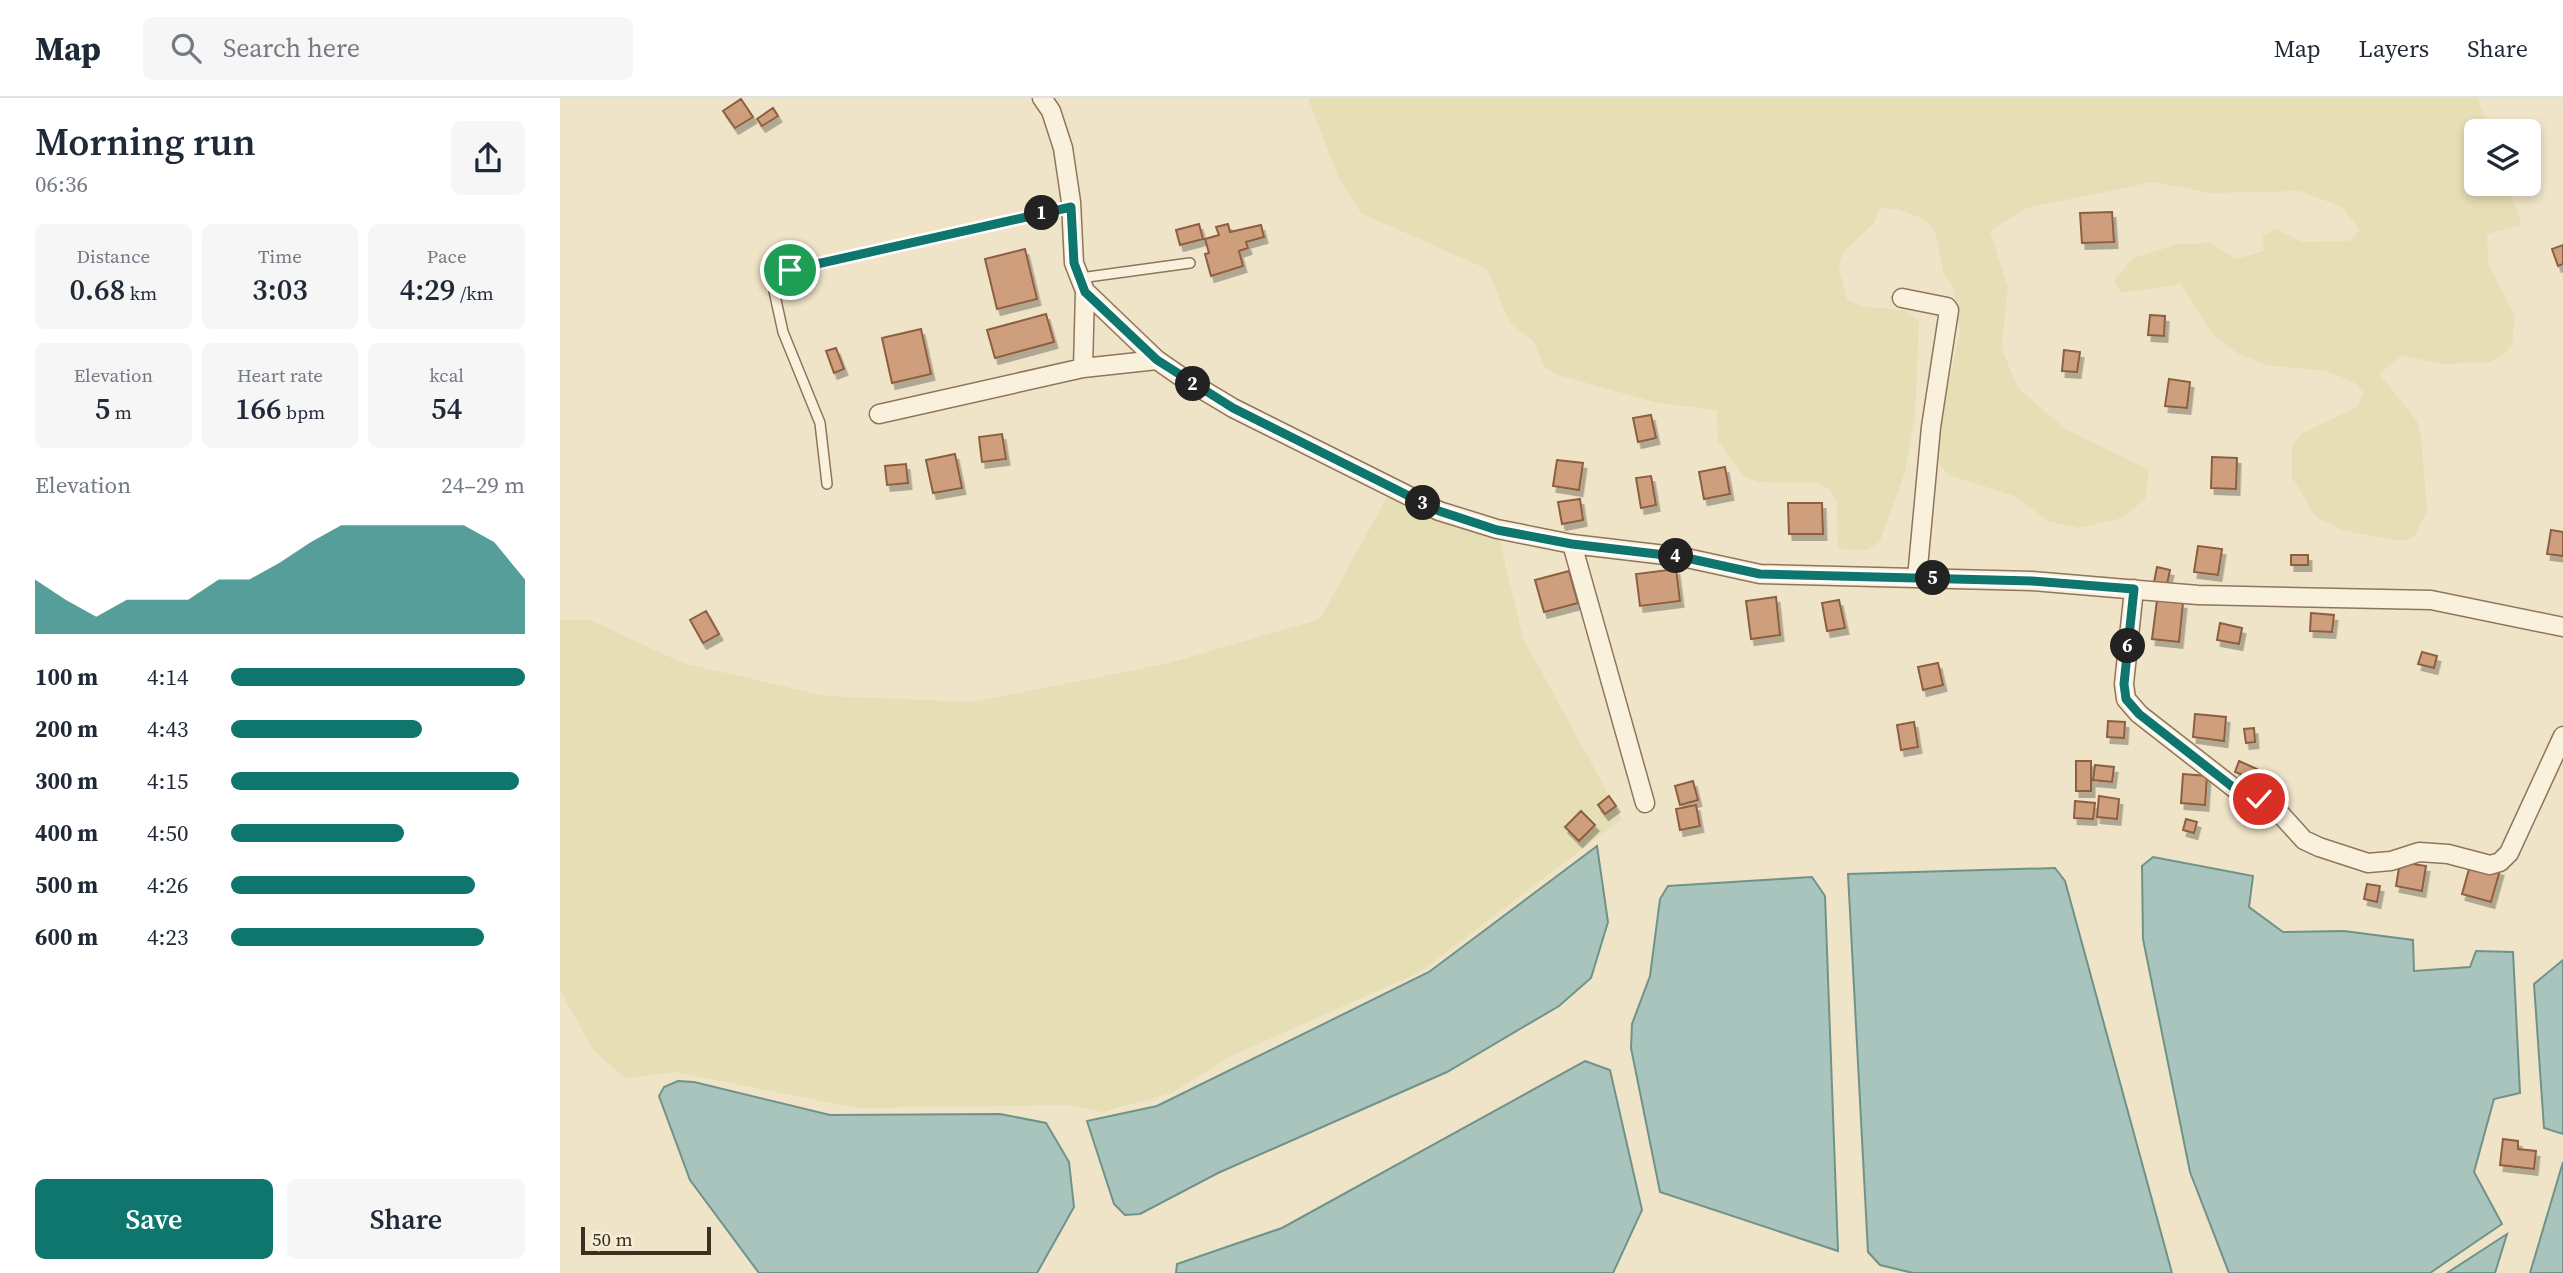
<!DOCTYPE html>
<html lang="en">
<head>
<meta charset="utf-8">
<style>
	body { margin:0; font-family:"Source Serif 4",serif; background:#f6f6f7; color:#1f2937; height:100vh; display:flex; flex-direction:column; font-size:26px; white-space:nowrap }
	* { box-sizing:border-box; margin:0 }
	p { font-size:23px; color:#747a83 }
	.icon { flex:none; width:38px; height:38px; fill:none; stroke:currentColor; stroke-width:2; stroke-linecap:round; stroke-linejoin:round }
	.map { position:relative; flex:1; overflow:hidden }
	.side { display:flex; flex-direction:column; background:#fff; width:560px }
	.side>* { flex:none }
	.fabs { position:absolute; left:1904px; top:21px; display:grid; gap:14px }
	.fabs a { display:grid; place-items:center; width:77px; height:77px; border-radius:10px; background:#fff; box-shadow:0 4px 10px #0003; font-size:35px }
	.scale { position:absolute; left:21px; bottom:18px; width:130px; box-sizing:border-box; padding-left:7px; border:4px solid #3d2e20; border-top:0; font-size:19px; line-height:24px; white-space:nowrap; color:#3d2e20; -webkit-text-stroke:5px #f7eed8; paint-order:stroke }
	.pin { position:absolute; display:grid; place-items:center; width:60px; height:60px; color:#fff; margin:-30px; border:4px solid #fff; border-radius:50%; box-shadow:0 2px 7px #0007 }
	.km { position:absolute; width:35px; height:35px; margin:-18px; border-radius:50%; background:#222; color:#fff; font-size:19px; line-height:35px; text-align:center }
	.round { display:grid; place-items:center; flex:none; width:74px; height:74px; border-radius:10px; background:#f6f6f7 }
	.summary { display:flex; align-items:center; justify-content:space-between; height:119px; padding:0 35px }
	h1 { font-size:38px; font-weight:600; line-height:52px }
	.stats { display:grid; grid-template-columns:repeat(3,1fr); gap:10px; height:119px; padding:7px 35px }
	.stats div { display:grid; align-content:center; border-radius:10px; background:#f6f6f7; text-align:center }
	.stats b { font-size:30px; font-weight:600 }
	.stats small { font-size:19px; font-weight:400 }
	.stats p { font-size:19px }
	.chart { height:196px; padding:14px 35px }
	.chart p { display:flex; justify-content:space-between }
	.chart svg { width:100%; height:126px; margin-top:7px; fill:#0f766e; opacity:.7 }
	.action { display:flex; gap:14px; margin-top:auto; padding:14px 35px }
	.action a { flex:1; height:80px; border-radius:10px; background:#0f766e; color:#fff; font-size:28px; font-weight:600; line-height:80px; text-align:center }
	.action a+a { background:#f6f6f7; color:#1f2937 }
	ul { padding:0 35px; list-style:none; font-size:23px }
	li { display:grid; grid-template-columns:112px 84px 1fr; align-items:center; height:52px }
	li i { height:18px; border-radius:9px; background:#0f766e }
	header { display:flex; align-items:center; gap:42px; box-sizing:border-box; height:98px; padding:0 35px; background:#fff; border-bottom:2px solid #e0e1e3 }
	header strong { font-size:33px }
	nav { display:flex; gap:38px; margin-inline-start:auto; font-size:24px }
	.search { width:490px; height:63px; background:#f6f6f7; display:flex; align-items:center; gap:18px; box-sizing:border-box; padding:0 24px; border-radius:10px; color:#747a83; font-size:26px }
	main { display:flex; flex:1; min-height:0 }
	.map>svg:first-child { display:block }
	.farmland { fill:#e6deb5 }
	.water { fill:#a9c4bc; stroke:#6f938a; stroke-width:2 }
	.building { fill:#cf9f7d; stroke:#8d5f41; stroke-width:2; filter:url(#shadow) }
	.lines { fill:none; stroke-linecap:round; stroke-linejoin:round }
	.service-casing { stroke:#8d765c; stroke-width:12 }
	.minor-casing { stroke:#8d765c; stroke-width:21 }
	.service { stroke:#faf1dc; stroke-width:9 }
	.minor { stroke:#faf1dc; stroke-width:18 }
	.route-casing { stroke:#fff; stroke-width:14 }
	.route { stroke:#0f766e; stroke-width:9 }
</style>
</head>
<body>
<header>
<strong>Map</strong>
<div class="search"><svg class="icon" aria-label="search" viewBox="0 0 24 24"><circle cx="10" cy="10" r="6"/><path d="M15 15l6 6"/></svg>Search here</div>
<nav><a>Map</a><a>Layers</a><a>Share</a></nav>
</header>
<main>
<section class="side">
<div class="summary"><div><h1>Morning run</h1><p>06:36</p></div><a class="round"><svg class="icon" aria-label="share" viewBox="0 0 24 24"><path d="M12 15V3M7 8l5-5 5 5M5 13v7h14v-7"/></svg></a></div>
<div class="stats">
<div><p>Distance</p><b>0.68<small> km</small></b></div>
<div><p>Time</p><b>3:03</b></div>
<div><p>Pace</p><b>4:29<small> /km</small></b></div>
</div>
<div class="stats">
<div><p>Elevation</p><b>5<small> m</small></b></div>
<div><p>Heart rate</p><b>166<small> bpm</small></b></div>
<div><p>kcal</p><b>54</b></div>
</div>
<div class="chart"><p><span>Elevation</span>24–29 m</p>
<svg viewBox="0 0 160 44" preserveAspectRatio="none"><path d="M0 44V25L10 32L20 38L30 32L40 32L50 32L60 25L70 25L80 19L90 12L100 6L110 6L120 6L130 6L140 6L150 12L160 25V44z"/></svg>
</div>
<ul>
<li><b>100 m</b>4:14<i style="width:100%"></i></li>
<li><b>200 m</b>4:43<i style="width:65%"></i></li>
<li><b>300 m</b>4:15<i style="width:98%"></i></li>
<li><b>400 m</b>4:50<i style="width:59%"></i></li>
<li><b>500 m</b>4:26<i style="width:83%"></i></li>
<li><b>600 m</b>4:23<i style="width:86%"></i></li>
</ul>
<div class="action"><a>Save</a><a>Share</a></div>
</section>
<div class="map">
<svg width="2003" height="1175" viewBox="0 0 2003 1175">
	<defs>
		<filter id="shadow"><feDropShadow dx="3.5" dy="6" stdDeviation="0" flood-color="#0004"/></filter>
	</defs>
	<rect width="100%" height="100%" fill="#f0e4c8"/>
	<!-- farmland -->
	<path class="farmland" d="M748,0H1918L1929,33H1916V86H1947L1962,127L1927,136L1928,165L1955,218L1952,247L1942,258L1929,264L1886,266L1841,258L1819,276L1857,323L1861,338L1867,413L1854,439L1839,443L1782,432L1755,418L1732,379V349L1741,336L1797,309L1804,295L1794,284L1766,273L1706,267L1677,255L1653,237L1621,186L1561,195L1554,183L1573,160L1619,146L1650,145L1676,161L1704,153L1703,138L1715,131L1743,144L1789,143L1800,132L1782,109L1740,93L1651,95L1593,84L1466,110L1430,133L1448,190L1441,249L1458,290L1505,331L1589,372L1585,401L1562,420L1519,430L1489,423L1454,398L1389,377L1379,366V336L1400,232L1393,188L1384,177L1375,133L1366,122L1338,111L1320,110L1314,125L1283,155L1279,170L1287,201L1300,208L1347,213L1359,224L1355,315L1345,374L1320,443L1308,452L1278,451L1277,405L1270,392L1257,385L1198,384L1184,378L1158,343L1157,312L1097,305L998,277L985,269L973,243L950,225L927,171L801,115L778,78Z
		M832,390L937,431L963,540L1062,721L860,874L669,959L612,995L542,1014L510,1007L297,1010L115,974L65,980L33,952L0,892V522H30L123,565L266,598L413,604L610,565L760,521Z"/>
	<!-- water -->
	<path class="water" d="M1037,748L1048,824L1031,880L999,908L887,974L658,1075L580,1116L565,1117L554,1106L527,1023L597,1008L869,874Z
		M1593,759L1693,778L1689,809L1723,834L1784,833L1853,842L1854,873L1910,869L1916,853L1953,854L1960,995L1934,1001L1914,1074L1942,1126L1870,1175H1669L1630,1074L1583,841L1582,768Z
		M1495,770L1505,783L1612,1175H1353L1320,1167L1308,1154L1288,776Z
		M1252,779L1265,798L1278,1153L1100,1094L1071,950L1072,926L1090,878L1100,801L1108,788Z
		M2003,862V1036L1984,1030L1974,886Z
		M1025,963L1050,972L1082,1112L1053,1175H616L617,1166L722,1130Z
		M118,983L134,984L270,1017L440,1016L486,1025L509,1064L514,1109L477,1175H199L130,1082L99,998L104,989Z
		M2003,1064V1175H1970Z
		M1947,1136L1935,1175H1887Z"/>
	<!-- building -->
	<path class="building" d="M181,1L193,19L175,30L163,13Z
		M213,10L218,18L202,28L197,21Z
		M1552,114L1554,144L1522,145L1520,115Z
		M639,126L643,141L620,147L616,132Z
		M668,126L670,134L701,127L704,139L686,144L688,150L679,153L683,168L651,178L645,156L649,155L645,141L659,137L656,129Z
		M2003,147V166L1998,168L1992,151Z
		M465,151L477,201L437,211L425,161Z
		M486,216L494,244L435,260L427,232Z
		M1590,217L1605,218L1604,238L1588,237Z
		M361,231L371,276L332,285L322,240Z
		M276,250L284,271L274,275L266,253Z
		M1504,252L1520,254L1517,274L1502,273Z
		M1609,281L1630,284L1627,310L1605,308Z
		M1091,317L1096,340L1078,344L1073,320Z
		M442,336L446,361L422,364L419,339Z
		M395,356L402,390L373,395L366,362Z
		M1652,359L1677,360L1676,391L1651,390Z
		M997,362L1023,365L1019,392L993,388Z
		M346,366L348,385L327,387L325,368Z
		M1165,369L1170,396L1144,401L1139,374Z
		M1091,378L1096,407L1081,410L1076,380Z
		M1020,401L1023,422L1002,426L998,404Z
		M1228,405H1262L1263,436H1229Z
		M1991,432L2003,434V458L1987,456Z
		M1638,448L1662,451L1658,477L1634,474Z
		M1731,457H1748V467H1731Z
		M1597,469L1610,472L1607,486L1594,484Z
		M1116,471L1120,503L1080,508L1076,476Z
		M1009,473L1018,505L984,514L975,482Z
		M1216,499L1220,537L1191,541L1186,503Z
		M1279,502L1285,530L1267,533L1262,505Z
		M1597,502L1623,505L1619,544L1592,541Z
		M146,513L159,536L143,545L130,522Z
		M1751,515L1774,517L1772,534L1750,533Z
		M1660,525L1682,530L1679,546L1657,542Z
		M1862,554L1877,558L1874,570L1858,566Z
		M1378,565L1383,587L1363,592L1358,569Z
		M1635,616L1666,619L1664,643L1633,639Z
		M1548,623L1565,624L1564,640L1547,639Z
		M1354,624L1358,649L1341,652L1337,627Z
		M1694,630L1695,644L1686,645L1684,631Z
		M1516,663H1531V693H1516Z
		M1679,663L1697,671L1693,681L1675,674Z
		M1535,667L1554,669L1552,684L1533,682Z
		M1623,676L1647,678L1645,707L1621,705Z
		M1133,683L1138,702L1120,707L1115,688Z
		M1049,698L1056,708L1045,716L1038,707Z
		M1539,698L1559,701L1557,721L1537,719Z
		M1515,703L1535,705L1533,721L1514,720Z
		M1136,707L1140,728L1120,732L1116,711Z
		M1021,713L1035,727L1019,743L1005,729Z
		M1626,721L1637,724L1634,735L1623,732Z
		M1840,764L1866,768L1862,793L1836,788Z
		M1911,764L1940,772L1931,804L1902,796Z
		M1807,786L1820,788L1817,804L1804,801Z
		M1943,1041L1958,1043V1051L1976,1053L1974,1071L1940,1067Z"/>
	<g class="lines">
		<defs>
			<path id="service" d="M520,180L630,165
				M267,386L260,325L223,234L214,193L218,180L230,172L511,109"/>
			<path id="minor" d="M482,0L491,13L503,50L511,104L514,165L525,193L597,262L623,280L673,310L879,413L937,431L1012,446L1122,459L1200,476L1472,483L1638,497L1871,502L2003,529
				M1342,200L1387,209L1389,212L1371,329L1357,480
				M523,270L525,193
				M319,316L523,270L597,262
				M1012,446L1085,705
				M1574,491L1564,586L1566,601L1579,616L1674,690L1714,709L1744,742L1759,749L1808,765L1831,763L1859,754L1888,756L1930,767L1940,764L1949,755L2003,638"/>
		</defs>
		<!-- service casing -->
		<use href="#service" class="service-casing"/>
		<!-- minor casing -->
		<use href="#minor" class="minor-casing"/>
		<!-- service -->
		<use href="#service" class="service"/>
		<!-- minor -->
		<use href="#minor" class="minor"/>
	</g>
	<g class="lines">
		<defs>
			<path id="route" d="M230,172L511,109L514,165L525,194L597,262L673,310L879,413L937,432L1012,446L1122,459L1200,476L1472,483L1574,491L1564,586L1566,601L1579,616L1674,690L1699,701"/>
		</defs>
		<!-- route casing -->
		<use href="#route" class="route-casing"/>
		<!-- route -->
		<use href="#route" class="route"/>
	</g>
</svg>
<div class="fabs">
<a><svg class="icon" aria-label="layers" viewBox="0 0 24 24"><path d="M12 4l9 5-9 5-9-5zM3 14l9 5 9-5"/></svg></a>
</div>
<div class="scale">50 m</div>
<div class="pin" style="left:230px;top:172px;background:#1e9e55"><svg class="icon" aria-label="arrive" viewBox="0 0 24 24"><path d="M6 21V4h12l-3 4 3 4H6"/></svg></div>
<div class="pin" style="left:1699px;top:701px;background:#d93025"><svg class="icon" aria-label="check" viewBox="0 0 24 24"><path d="M5 12l5 5 9-10"/></svg></div>
<b class="km" style="left:482px;top:115px">1</b>
<b class="km" style="left:633px;top:286px">2</b>
<b class="km" style="left:863px;top:405px">3</b>
<b class="km" style="left:1116px;top:458px">4</b>
<b class="km" style="left:1373px;top:480px">5</b>
<b class="km" style="left:1568px;top:548px">6</b>
</div>
</main>
</body>
</html>
